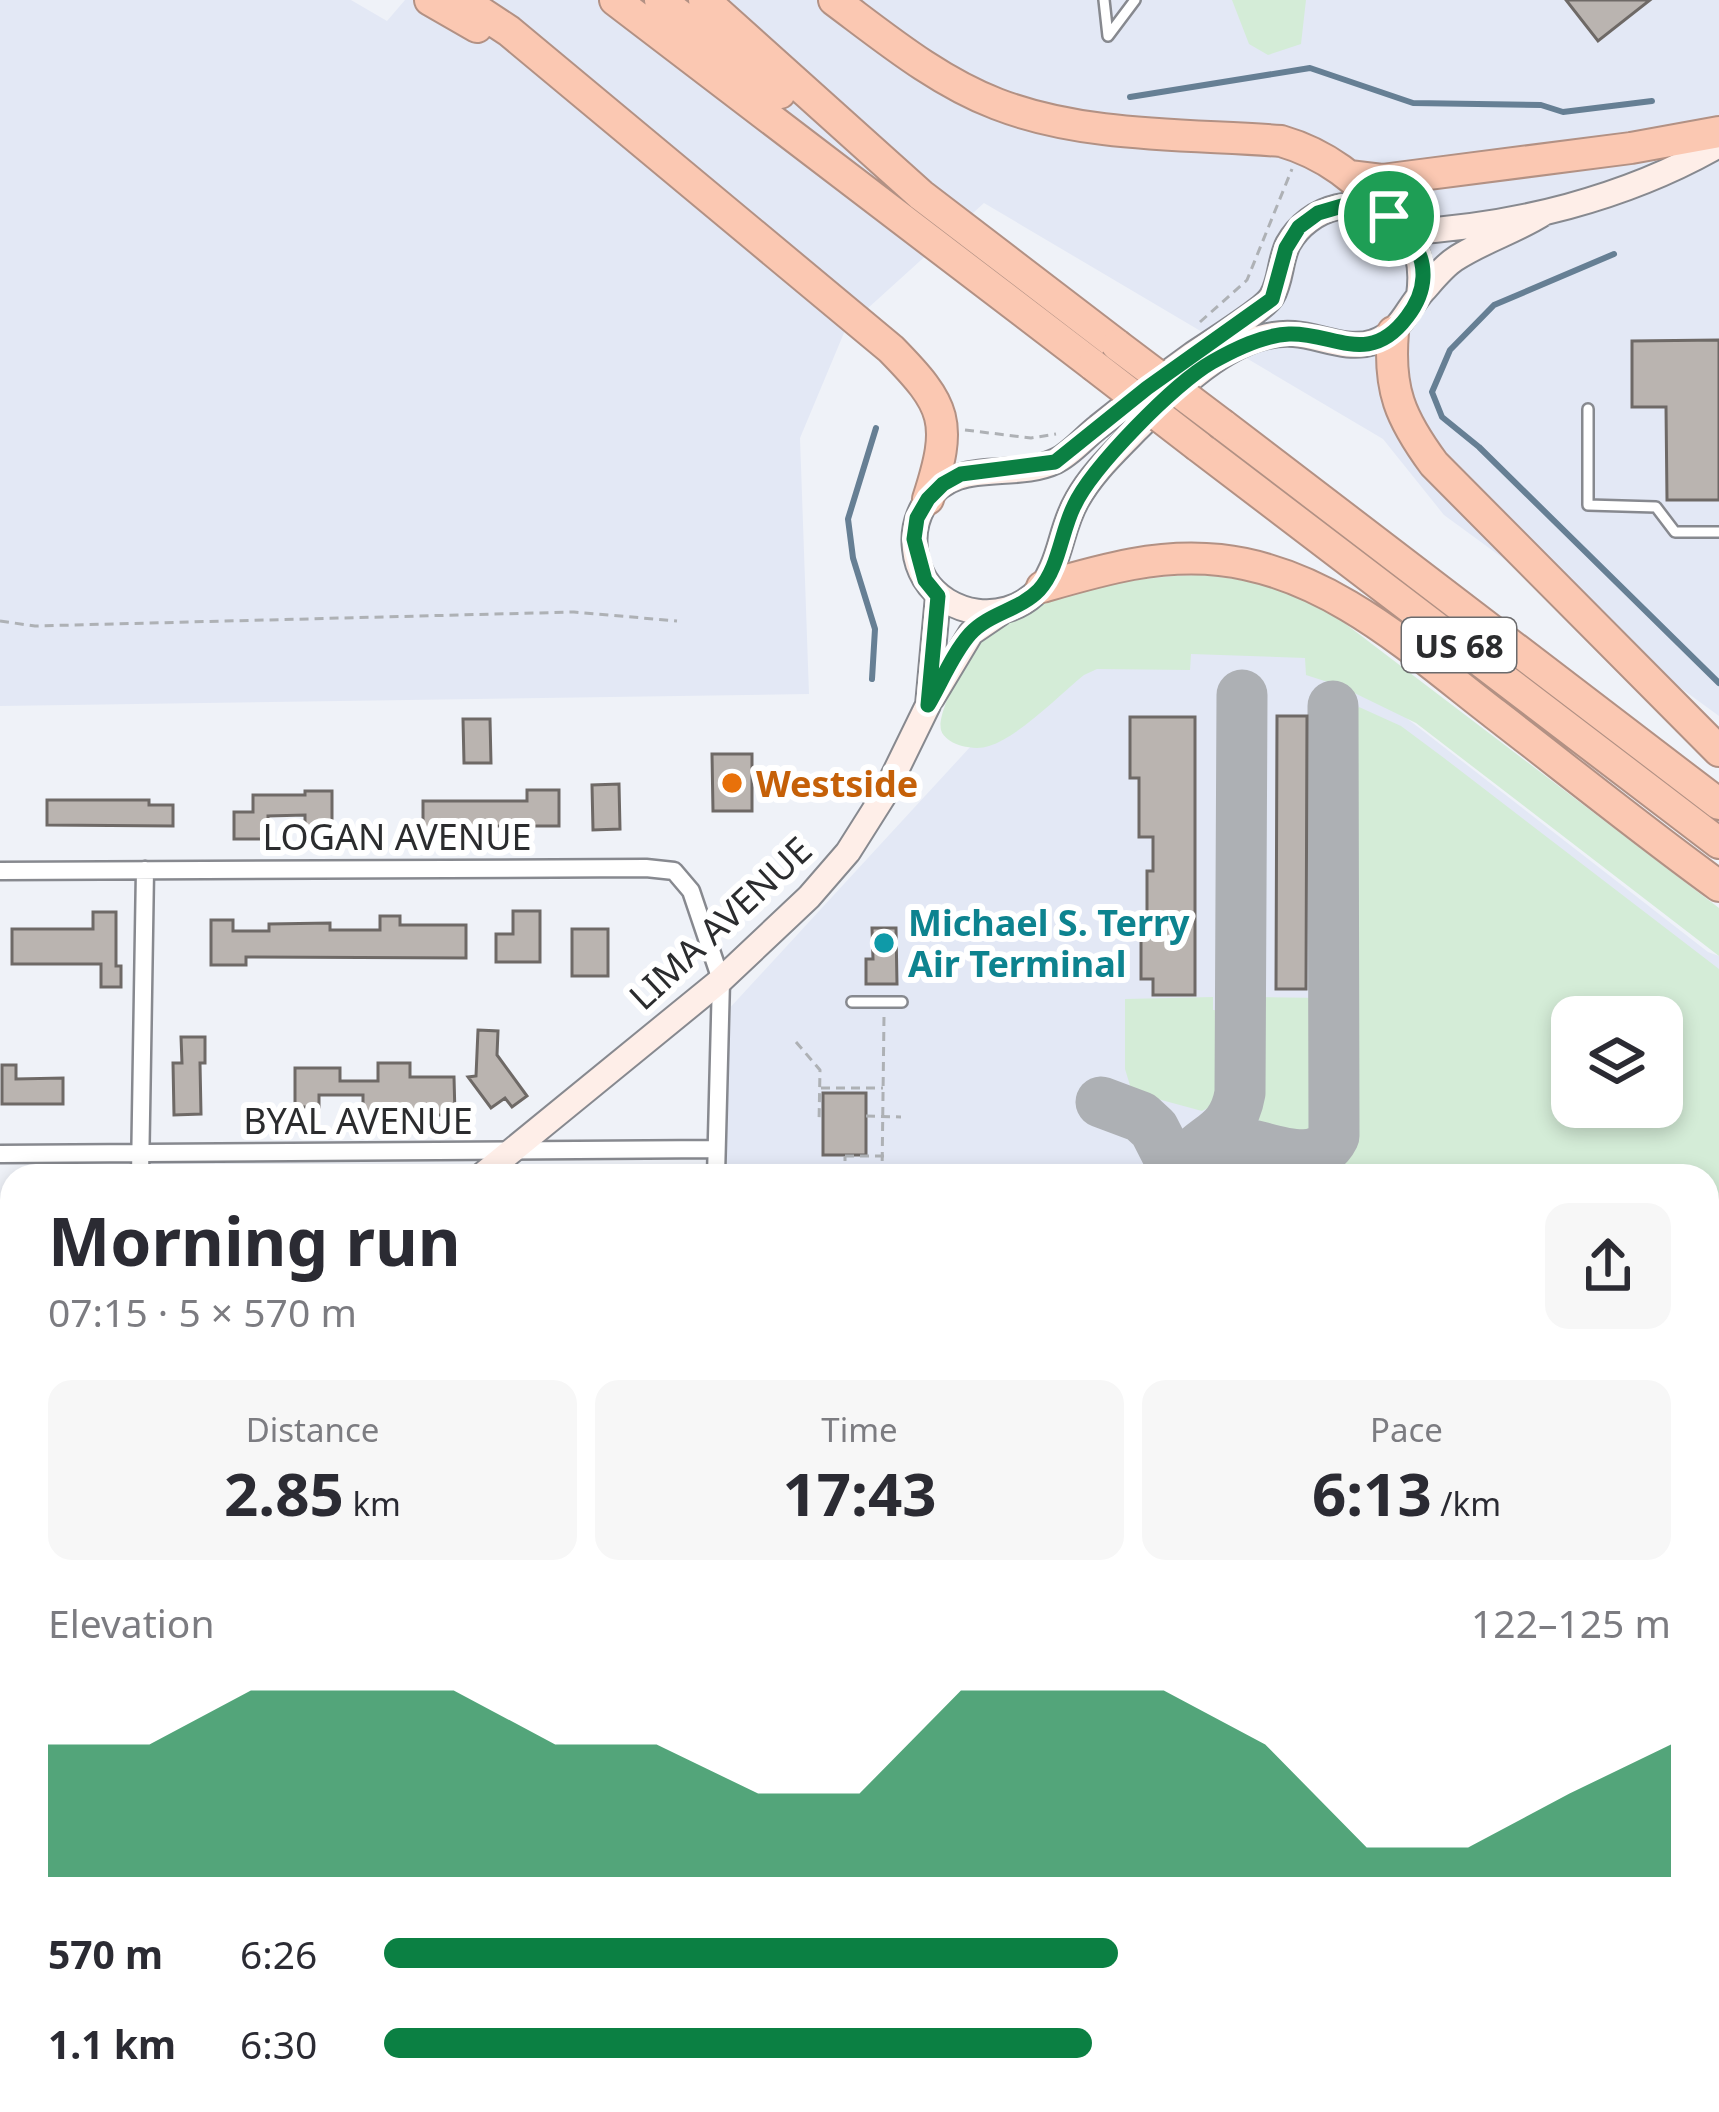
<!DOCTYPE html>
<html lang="en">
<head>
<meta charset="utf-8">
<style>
	body { margin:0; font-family:"Noto Sans",sans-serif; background:#f7f7f7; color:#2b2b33; height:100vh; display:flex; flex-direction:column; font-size:45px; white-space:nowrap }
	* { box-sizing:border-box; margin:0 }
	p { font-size:39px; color:#7c7c81 }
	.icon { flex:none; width:66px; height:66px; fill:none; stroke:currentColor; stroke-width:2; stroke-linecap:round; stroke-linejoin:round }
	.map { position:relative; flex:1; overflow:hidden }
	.drawer { position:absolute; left:0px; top:1164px; width:1719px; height:948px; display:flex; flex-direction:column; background:#fff; border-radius:36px 36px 0 0; box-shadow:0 6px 18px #0003 }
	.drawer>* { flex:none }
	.buttons { position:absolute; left:1551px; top:996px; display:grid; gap:24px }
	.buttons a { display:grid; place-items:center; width:132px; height:132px; border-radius:24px; background:#fff; box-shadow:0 6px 18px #0003; font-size:60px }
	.pin { position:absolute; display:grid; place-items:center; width:102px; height:102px; color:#fff; margin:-51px; border:6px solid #fff; border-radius:50%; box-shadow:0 3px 12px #0007 }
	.round { display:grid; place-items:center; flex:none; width:126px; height:126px; border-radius:24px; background:#f7f7f7 }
	.head { display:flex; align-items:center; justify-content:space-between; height:204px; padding:0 48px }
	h1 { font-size:66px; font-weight:700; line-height:90px }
	.figures { display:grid; grid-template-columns:repeat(3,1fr); gap:18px; height:204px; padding:12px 48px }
	.figures div { display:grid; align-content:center; border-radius:24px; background:#f7f7f7; text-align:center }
	.figures b { font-size:60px; font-weight:700 }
	.figures small { font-size:33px; font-weight:400 }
	.figures p { font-size:33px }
	.chart { height:336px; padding:24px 48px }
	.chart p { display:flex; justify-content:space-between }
	.chart svg { width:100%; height:216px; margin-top:12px; fill:#0b8043; opacity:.7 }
	ul { padding:0 48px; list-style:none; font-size:39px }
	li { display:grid; grid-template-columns:192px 144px 1fr; align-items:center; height:90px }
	li i { height:30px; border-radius:15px; background:#0b8043 }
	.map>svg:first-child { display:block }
	.built { fill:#e3e8f5; fill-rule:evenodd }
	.green { fill:#d4ecd7; fill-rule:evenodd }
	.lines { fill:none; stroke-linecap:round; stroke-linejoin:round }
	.stream { stroke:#667f94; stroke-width:6 }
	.taxiway { stroke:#adb0b4; stroke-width:51 }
	.runway { stroke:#adb0b4; stroke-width:126 }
	.building { fill:#bab4b0; stroke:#6e6966; stroke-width:3 }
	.lane-casing { stroke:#87898f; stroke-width:14 }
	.street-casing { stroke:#87898f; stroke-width:21 }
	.secondary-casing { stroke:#87898f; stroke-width:28 }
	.highway-casing { stroke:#b29184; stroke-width:34 }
	.path { stroke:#aeb1b5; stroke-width:3; stroke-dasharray:9 6; stroke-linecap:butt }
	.lane { stroke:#fff; stroke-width:9 }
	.street { stroke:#fff; stroke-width:16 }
	.secondary { stroke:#feeee8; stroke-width:24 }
	.highway { stroke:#fbc8b2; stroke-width:30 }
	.highway-bridge-casing { stroke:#b29184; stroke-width:34; stroke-linecap:butt }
	.highway-bridge { stroke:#fbc8b2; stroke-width:30 }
	.route-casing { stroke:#fff; stroke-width:24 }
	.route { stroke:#0b8043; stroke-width:15 }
	.food-dot { fill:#e8710a; stroke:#fff; stroke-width:4.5 }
	.culture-dot { fill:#0f9aa8; stroke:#fff; stroke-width:4.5 }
	.labels { text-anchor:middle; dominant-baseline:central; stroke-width:12; stroke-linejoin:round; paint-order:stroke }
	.shield { fill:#fff; stroke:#6b6b6d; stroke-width:3 }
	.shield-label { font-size:33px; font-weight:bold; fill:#2b2c2e }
	.food-label { font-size:36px; font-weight:bold; fill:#c56008; stroke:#fff; text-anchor:start }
	.street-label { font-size:36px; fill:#2b2c2e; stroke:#fff }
	.culture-label { font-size:36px; font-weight:bold; fill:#0d838f; stroke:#fff; text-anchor:start }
</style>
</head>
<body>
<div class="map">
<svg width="1719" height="2112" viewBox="0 0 1719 2112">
	<rect width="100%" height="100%" fill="#eff2f8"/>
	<!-- built -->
	<path class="built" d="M0,0H351L387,21L405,0H1719V716L1444,515L1383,439L984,203L846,328L800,438L809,694L0,706Z
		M1132,612L1275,616L1708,952L1719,956V2112H454V2100H1707V1176H727L726,1012L995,720ZM1572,1017H1662V1107H1572Z"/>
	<!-- green -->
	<path class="green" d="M1232,0H1306L1301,44L1268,55L1249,44Z
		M1198,575C1244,578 1280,587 1322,606L1719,908V956L1416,723L1340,686L1306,675L1305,658L1191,654L1190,670L1097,669L1084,675C1058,696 1020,736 989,746C981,749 970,748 962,746C954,744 943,738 941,730C936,711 973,644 988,633C1047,592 1128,577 1198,575Z
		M1359,707L1401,726L1444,758L1719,969V1202H1707V1176H1336L1348,1133L1350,718ZM1572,1017H1662V1107H1572Z
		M1213,997V1010L1225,1011L1222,1101L1202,1111L1132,1092L1125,1069V999Z
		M1250,997L1322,998V1129L1315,1137L1265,1126L1250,1111Z
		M1707,1231H1719V2112H1556V2100H1707Z
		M718,2100H1152V2112H718Z
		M1196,2100H1470V2112H1196Z"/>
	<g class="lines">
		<!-- stream -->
		<path class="stream" d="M1130,97L1310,68L1413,103L1541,105L1563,112L1652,101
			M1614,254L1494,305L1450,350L1432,392L1442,417L1479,447L1719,683
			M872,679L875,629L853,558L848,519L876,428"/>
		<!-- taxiway -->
		<path class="taxiway" d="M1101,1102L1141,1117L1154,1129L1178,1176
			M1210,1141C1249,1132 1312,1180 1334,1136L1333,706
			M1181,1176C1193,1134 1231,1145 1240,1093L1242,695
			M1173,2112V2100"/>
		<!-- runway -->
		<path class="runway" d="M1507,2100V2112"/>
	</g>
	<!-- building -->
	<path class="building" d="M1566,0H1650L1598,41Z
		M1719,340V500H1667L1666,407H1632V341Z
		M1277,716H1307L1306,989H1276Z
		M1130,717H1195V995H1153V979H1141V922H1147V871H1153V837H1139V778H1130Z
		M463,719H490L491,763H464Z
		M712,754H752V811H713Z
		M619,784L620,829L593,830L592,785Z
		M527,790H559V826H492V831L423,834V801H527Z
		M305,791H332V839H305V815L268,816V839H234V812H253V795H305Z
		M47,800H149V805H173V826L47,825Z
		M513,911H540V962H496V934H513Z
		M93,912H116V966H121V987H101V964H12V929H93Z
		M380,916H400V925H466V958L246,957V965H211V920H233V931H269V924L330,923V930H380Z
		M872,928H896L897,984H866V959H873Z
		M572,929H608V976H572Z
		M478,1030L498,1031L497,1055L527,1096L512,1107L505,1098L491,1108L468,1077L476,1076Z
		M181,1037H205V1063H200L201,1114L174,1115L173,1063H182Z
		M378,1063H410V1077H454L455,1115H363V1095H319V1107H295V1068H340V1081H378Z
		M2,1065H16V1079L63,1078V1104H2Z
		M823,1093H866V1155H823Z"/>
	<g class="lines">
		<defs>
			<path id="lane" d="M1104,0L1108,36L1135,0
				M1588,409V505L1656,507L1675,532H1719
				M852,1002H902
				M0,2019L12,2020"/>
			<path id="street" d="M0,871L646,868L674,871L691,891L721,980L716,1176
				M0,1154L716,1149
				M140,1176L145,870
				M0,1441H12
				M0,1534L12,1535"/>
			<path id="secondary" d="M1407,232C1514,226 1625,199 1719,145
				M1419,296C1423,266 1419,243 1396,222C1362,191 1309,206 1288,244C1280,260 1281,281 1272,296C1265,309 1208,344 1192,355C1160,378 1129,402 1098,427C1085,437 1071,454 1056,461C1012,482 953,455 924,505C916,519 913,533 915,549C917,570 928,589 947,601C985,624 1035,611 1052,568C1062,546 1064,522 1077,500C1092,473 1114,453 1135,431C1174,393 1234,329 1294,334C1321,336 1346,351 1374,342C1401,332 1406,310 1423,291C1432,281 1444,266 1455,259C1482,241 1516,231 1544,213
				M932,698L971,633L999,614
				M481,1176L721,980L809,897L848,852L884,795L928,705L938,596
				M0,1568L12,1558"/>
			<path id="highway" d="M430,0L477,27
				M462,0L509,31L891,349C947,406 953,422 928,499
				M615,0L1093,365
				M660,0L780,93
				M704,0L921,195L1117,345
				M834,0C885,38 937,81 997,104C1085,138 1188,134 1281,141C1326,154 1359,180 1389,216
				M1349,176L1382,180L1631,148L1719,132
				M1393,332C1388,389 1400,418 1434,464L1719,751
				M1223,425L1719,804
				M1198,446L1719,843
				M1042,587C1101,570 1158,553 1220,560C1329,572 1412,650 1495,714C1569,771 1643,831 1719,886"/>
		</defs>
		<!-- lane casing -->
		<use href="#lane" class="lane-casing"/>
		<!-- street casing -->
		<use href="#street" class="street-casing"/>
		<!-- secondary casing -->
		<use href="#secondary" class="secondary-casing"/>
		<!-- highway casing -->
		<use href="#highway" class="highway-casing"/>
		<!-- path -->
		<path class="path" d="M1200,322L1247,280L1292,169
			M965,430L1031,438L1056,434
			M0,621L35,626L574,612L677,621
			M796,1042L820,1070L819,1123
			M821,1088H883
			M866,1116L901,1117
			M845,1156H884
			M845,1176V1157
			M882,1176L884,1016"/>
		<!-- lane -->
		<use href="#lane" class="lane"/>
		<!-- street -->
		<use href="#street" class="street"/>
		<!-- secondary -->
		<use href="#secondary" class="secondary"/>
		<!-- highway -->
		<use href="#highway" class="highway"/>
		<defs>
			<path id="highway-bridge" d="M1117,345L1223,425
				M1093,365L1198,446"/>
		</defs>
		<!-- highway-bridge casing -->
		<use href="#highway-bridge" class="highway-bridge-casing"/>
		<!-- highway-bridge -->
		<use href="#highway-bridge" class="highway-bridge"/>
	</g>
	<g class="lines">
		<defs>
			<path id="route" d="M1342,206C1402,208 1449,263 1407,317C1369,368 1333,332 1289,334C1263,335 1235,349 1212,362C1175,383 1092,467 1074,506C1061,532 1059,568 1039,590C1020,610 989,613 970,634C953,653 941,683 928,705L938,596L925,580L914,539L917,518L928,499L943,484L961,474L1055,462L1147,388L1272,299L1286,248L1299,227L1318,213Z"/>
		</defs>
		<!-- route casing -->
		<use href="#route" class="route-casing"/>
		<!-- route -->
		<use href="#route" class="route"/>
	</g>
	<!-- markers -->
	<circle class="food-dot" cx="732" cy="783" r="12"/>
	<circle class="culture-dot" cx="884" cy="943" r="12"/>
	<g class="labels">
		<!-- shield labels -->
		<rect class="shield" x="1402" y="618" width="114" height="54" rx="9"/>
		<g class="shield-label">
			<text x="1459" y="645">US 68</text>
		</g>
		<!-- food labels -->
		<g class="food-label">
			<text x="756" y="783">Westside</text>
		</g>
		<!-- street labels -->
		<g class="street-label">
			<text x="397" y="836">LOGAN AVENUE</text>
			<text transform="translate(720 923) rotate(-43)">LIMA AVENUE</text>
			<text x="358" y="1120">BYAL AVENUE</text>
		</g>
		<!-- culture labels -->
		<g class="culture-label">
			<text x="908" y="922">Michael S. Terry<tspan x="908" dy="41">Air Terminal</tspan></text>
		</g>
	</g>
</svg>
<div class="buttons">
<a><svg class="icon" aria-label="layers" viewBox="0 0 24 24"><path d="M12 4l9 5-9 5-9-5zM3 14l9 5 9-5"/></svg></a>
</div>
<div class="pin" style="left:1389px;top:216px;background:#1e9e55"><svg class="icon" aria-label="arrive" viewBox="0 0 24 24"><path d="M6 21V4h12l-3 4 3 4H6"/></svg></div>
<section class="drawer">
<div class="head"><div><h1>Morning run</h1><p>07:15 · 5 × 570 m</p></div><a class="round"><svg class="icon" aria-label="share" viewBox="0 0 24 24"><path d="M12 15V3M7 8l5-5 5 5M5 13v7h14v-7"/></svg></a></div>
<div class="figures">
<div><p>Distance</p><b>2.85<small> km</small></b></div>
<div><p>Time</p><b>17:43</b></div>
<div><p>Pace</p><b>6:13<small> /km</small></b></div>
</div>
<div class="chart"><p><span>Elevation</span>122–125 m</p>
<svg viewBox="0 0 160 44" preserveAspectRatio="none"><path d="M0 44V17L10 17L20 6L30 6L40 6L50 17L60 17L70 27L80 27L90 6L100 6L110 6L120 17L130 38L140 38L150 27L160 17V44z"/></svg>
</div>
<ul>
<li><b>570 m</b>6:26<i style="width:57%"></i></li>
<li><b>1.1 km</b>6:30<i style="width:55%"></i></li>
</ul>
</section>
</div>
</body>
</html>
